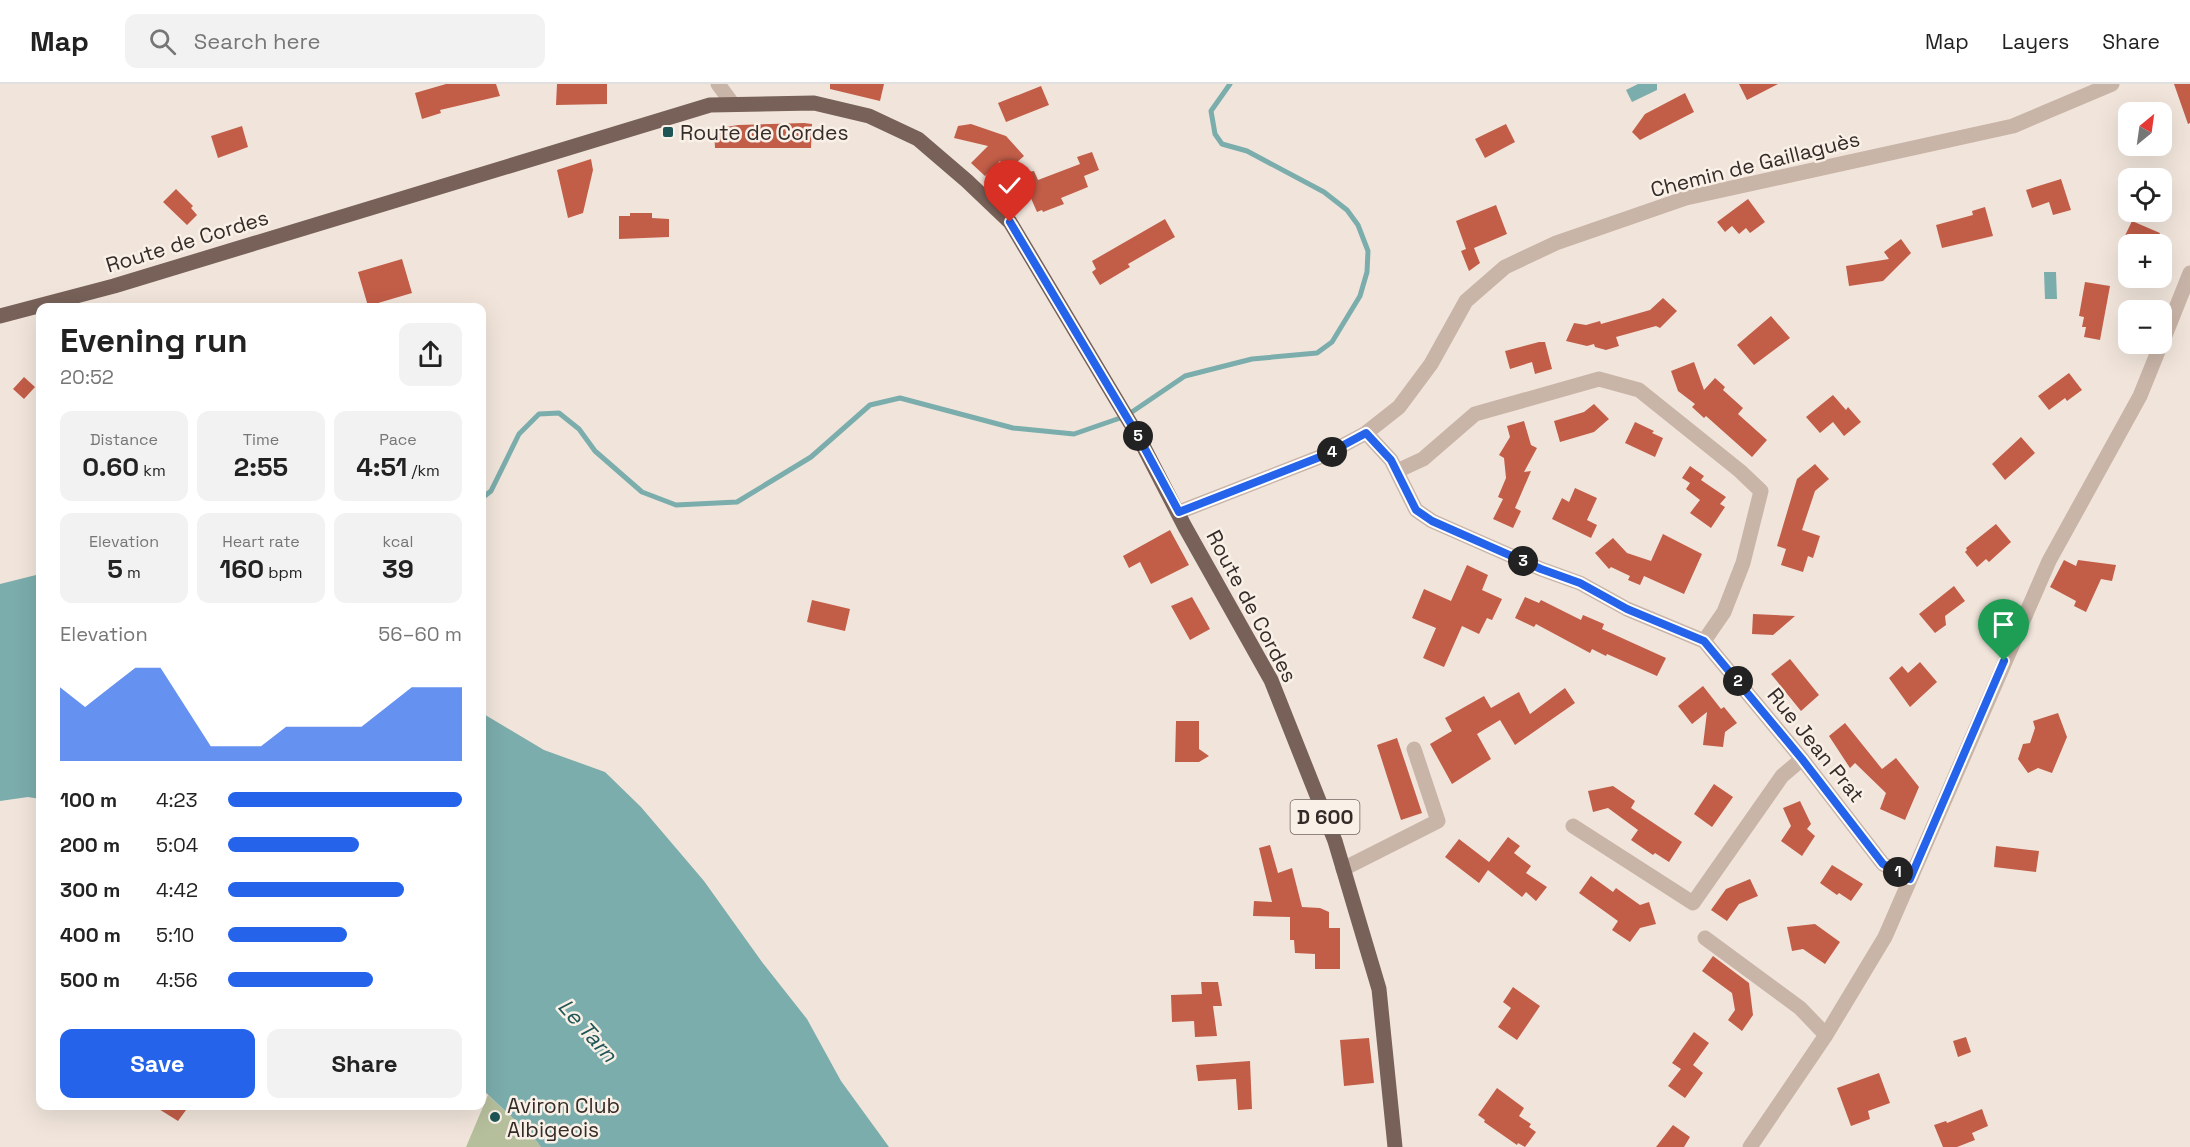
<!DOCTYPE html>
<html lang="en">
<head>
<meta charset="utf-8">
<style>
	body { margin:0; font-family:"Space Grotesk",sans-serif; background:#f2f2f2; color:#222; height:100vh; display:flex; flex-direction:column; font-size:22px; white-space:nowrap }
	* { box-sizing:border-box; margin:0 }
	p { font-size:20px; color:#767676 }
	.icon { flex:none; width:33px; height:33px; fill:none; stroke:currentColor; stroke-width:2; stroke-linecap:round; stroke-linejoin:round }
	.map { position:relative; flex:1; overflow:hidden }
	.drawer { position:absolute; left:36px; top:219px; width:450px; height:807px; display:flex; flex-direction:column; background:#fff; border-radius:12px; box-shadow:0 6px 24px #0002 }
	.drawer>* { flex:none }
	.needle { width:39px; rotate:29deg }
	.buttons { position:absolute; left:2118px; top:18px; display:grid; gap:12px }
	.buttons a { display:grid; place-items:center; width:54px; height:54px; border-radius:12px; background:#fff; box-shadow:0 6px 24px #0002; font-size:30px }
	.pin { position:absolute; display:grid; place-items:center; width:51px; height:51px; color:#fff; margin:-62px -26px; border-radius:50% 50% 50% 0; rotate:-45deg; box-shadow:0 0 6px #0007 }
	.pin .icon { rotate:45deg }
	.km { position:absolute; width:30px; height:30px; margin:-15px; border-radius:50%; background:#222; color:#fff; font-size:16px; line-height:30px; text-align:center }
	.round { display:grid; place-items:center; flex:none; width:63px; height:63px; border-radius:12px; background:#f2f2f2 }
	.headline { display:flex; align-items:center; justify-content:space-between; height:102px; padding:0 24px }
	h1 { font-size:33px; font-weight:600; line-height:45px }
	.stats { display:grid; grid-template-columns:repeat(3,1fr); gap:9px; height:102px; padding:6px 24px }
	.stats div { display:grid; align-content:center; border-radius:12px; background:#f2f2f2; text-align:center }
	.stats b { font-size:26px; font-weight:600 }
	.stats small { font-size:16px; font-weight:400 }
	.stats p { font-size:16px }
	.chart { height:168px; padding:12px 24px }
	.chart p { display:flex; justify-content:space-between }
	.chart svg { width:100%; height:108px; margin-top:6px; fill:#2563eb; opacity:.7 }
	.action { display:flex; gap:12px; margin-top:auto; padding:12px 24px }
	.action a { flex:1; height:69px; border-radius:12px; background:#2563eb; color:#fff; font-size:24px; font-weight:600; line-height:69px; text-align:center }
	.action a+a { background:#f2f2f2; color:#222 }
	ul { padding:0 24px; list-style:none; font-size:20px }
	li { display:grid; grid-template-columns:96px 72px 1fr; align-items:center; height:45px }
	li i { height:15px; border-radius:8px; background:#2563eb }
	header { display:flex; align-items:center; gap:36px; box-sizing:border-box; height:84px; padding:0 30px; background:#fff; border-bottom:2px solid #e0e0e0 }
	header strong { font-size:28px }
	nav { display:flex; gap:33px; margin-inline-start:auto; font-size:21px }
	.search { width:420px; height:54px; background:#f2f2f2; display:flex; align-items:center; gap:15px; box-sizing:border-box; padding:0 21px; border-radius:12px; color:#767676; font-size:22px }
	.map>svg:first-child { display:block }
	.green { fill:#b6bf9c }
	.water { fill:#7badac }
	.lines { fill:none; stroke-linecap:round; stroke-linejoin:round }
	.stream { stroke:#7badac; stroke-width:5 }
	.building { fill:#c25d48 }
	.minor { stroke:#c9b4a8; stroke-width:15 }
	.major { stroke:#776159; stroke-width:15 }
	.route-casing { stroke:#fff; stroke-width:12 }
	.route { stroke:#2563eb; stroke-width:8 }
	.poi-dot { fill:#1f5655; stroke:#f9f0e7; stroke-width:2 }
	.labels { text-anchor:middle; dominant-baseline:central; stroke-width:5; stroke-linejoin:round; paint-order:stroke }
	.shield { fill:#f9f0e7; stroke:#706661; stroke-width:1.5 }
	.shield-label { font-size:20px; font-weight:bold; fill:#352b28 }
	.poi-label { font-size:21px; fill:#352b28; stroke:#f9f0e7; text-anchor:start }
	.street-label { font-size:21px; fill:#352b28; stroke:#f9f0e7 }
	.water-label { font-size:22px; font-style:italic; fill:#1f5655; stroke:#f9f0e7 }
</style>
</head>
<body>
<header>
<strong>Map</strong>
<div class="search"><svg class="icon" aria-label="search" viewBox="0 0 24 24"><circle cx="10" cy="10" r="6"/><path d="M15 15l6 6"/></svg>Search here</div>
<nav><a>Map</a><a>Layers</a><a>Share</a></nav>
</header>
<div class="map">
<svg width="2190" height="1063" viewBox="0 0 2190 1063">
	<rect width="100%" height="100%" fill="#f1e5db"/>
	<!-- green -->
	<path class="green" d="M488,1011L535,1055L541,1063H466Z"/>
	<!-- water -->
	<path class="water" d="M1638,0H1657V6L1632,18L1626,6Z
		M2044,188H2056L2057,215H2045Z
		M40,490V715L28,713L0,717V500Z
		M482,629L544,666L605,688L641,723L704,797L762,878L807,935L841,997L889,1063H541L535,1055L482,1005Z"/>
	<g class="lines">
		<!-- stream -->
		<path class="stream" d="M482,414L491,407L519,350L539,330L559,329L579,345L595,367L642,408L676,421L737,418L811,373L870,321L900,314L1013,344L1074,350L1126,332L1185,292L1252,275L1317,269L1332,258L1360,212L1367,188L1368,167L1358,141L1347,126L1324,108L1247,67L1222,60L1215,50L1211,27L1230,0"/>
	</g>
	<!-- building -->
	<path class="building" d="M446,0H496L500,12L440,26L441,29L422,35L415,9Z
		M557,0H607V20L556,21Z
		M830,0H884L880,17L830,5Z
		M1739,0H1778L1747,16Z
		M2174,0H2190V39L2188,40Z
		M1041,2L1049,21L1006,38L998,19Z
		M1685,9L1694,28L1640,56L1632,48L1645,30Z
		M804,39L812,40L811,64H715L714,45L738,41Z
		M971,40L1006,52L1024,72L1008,86L1000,77L985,92L971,79L988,62L954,54L958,42Z
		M1506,40L1515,58L1485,74L1475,55Z
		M242,42L248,63L218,74L211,52Z
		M1092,68L1099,86L1084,92L1088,103L1061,114L1064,120L1043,128L1042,126L1037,128L1030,112L1023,115L1015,90L1034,87L1038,96L1080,80L1077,73Z
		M591,75L593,86L583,129L568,134L557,86Z
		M2061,95L2071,126L2053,131L2049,118L2032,124L2026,106Z
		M176,105L193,122L191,124L197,131L187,141L163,118Z
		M1748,115L1765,138L1750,149L1746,144L1739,150L1732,142L1725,148L1717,138Z
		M1496,121L1507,150L1474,164L1480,179L1469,187L1461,167L1466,165L1456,137Z
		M1985,123L1993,152L1942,164L1936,141L1973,131L1972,127Z
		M630,129H652V134L669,135V153L619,155V132H630Z
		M1165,135L1175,153L1128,180L1130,183L1100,201L1092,188L1096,185L1092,177Z
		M2132,137L2160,149L2155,160H2121Z
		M1901,155L1911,169L1883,197L1849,202L1846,182L1889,175L1884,168Z
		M402,175L412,209L368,222L358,188Z
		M2085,198L2110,202L2100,256L2084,253L2086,243H2082L2084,233L2079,232Z
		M1663,214L1677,227L1660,244L1656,242L1616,253L1619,262L1606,266L1595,263L1594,260L1587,262L1566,257L1574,239L1586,241L1600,237L1601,240L1650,226Z
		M1771,232L1790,254L1754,281L1737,261Z
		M1539,258H1545L1552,285L1535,290L1532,278L1510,285L1505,267Z
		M1694,278L1704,306L1715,294L1725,303L1723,306L1743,324L1738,330L1767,356L1752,373L1706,332L1704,334L1692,323L1695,320L1678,307L1671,287Z
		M2069,289L2082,306L2067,317L2065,314L2049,326L2038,312Z
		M24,293L35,303L24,315L13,305Z
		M1833,311L1846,326L1848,323L1861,338L1844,352L1833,338L1820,349L1806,333Z
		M1594,320L1609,335L1594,348L1560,358L1554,337L1584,328Z
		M1524,337L1531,361L1537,364L1524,388L1531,387L1515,424L1521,427L1513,444L1493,435L1503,415L1498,413L1506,394L1504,374L1499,371L1510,353L1507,342Z
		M1635,338L1654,347L1652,349L1663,354L1655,373L1625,359Z
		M2021,353L2035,369L2005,396L1992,380Z
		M1815,380L1829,395L1815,407L1802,446L1820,452L1813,474L1808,472L1803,488L1781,481L1786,465L1777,462L1797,395Z
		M1690,382L1704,392L1701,396L1726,413L1720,420L1725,423L1711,444L1690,429L1700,416L1686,405L1690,399L1682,394Z
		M1575,404L1597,414L1587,436L1597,441L1591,454L1552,435L1562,414L1569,418Z
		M1996,440L2011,458L1989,478L1986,475L1977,483L1965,468L1967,466L1966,464Z
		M1170,446L1189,481L1151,500L1140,478L1129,484L1123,472Z
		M1663,450L1702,470L1684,510L1644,492L1640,501L1628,496L1630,492L1611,483L1609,485L1595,469L1613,454L1627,469L1651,477Z
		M2064,476L2076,482L2078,476L2116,481L2112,497L2101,495L2086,528L2074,522L2076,517L2050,503Z
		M1467,481L1488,491L1482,506L1502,515L1492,536L1487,534L1479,550L1462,542L1444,583L1423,574L1436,544L1412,534L1424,505L1451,517Z
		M1954,502L1965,517L1945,532L1946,541L1935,549L1919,530Z
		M1192,513L1210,545L1190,556L1171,522Z
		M1525,513L1539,519L1541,516L1581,536L1583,531L1604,540L1602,545L1666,574L1657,592L1607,570L1606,572L1592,565L1590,569L1536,540L1534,543L1515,534Z
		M812,516L850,525L845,547L807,538Z
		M1753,530L1795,532L1773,551L1752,550Z
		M1790,575L1819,611L1801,627L1771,590Z
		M1920,578L1937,598L1910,623L1889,594L1902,582L1908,589Z
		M1703,602L1721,625L1724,623L1737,639L1725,648L1723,663L1703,661L1707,628L1692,640L1678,622Z
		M1565,604L1575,619L1515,661L1500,636L1477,650L1491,675L1452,700L1430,660L1452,647L1445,634L1484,612L1491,624L1519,608L1530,630Z
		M2058,629L2067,653L2052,689L2038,684L2028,689L2018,675L2023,660L2030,659L2035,644L2033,637Z
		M1176,637H1199V665L1209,672L1199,678H1175Z
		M1845,639L1882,685L1896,674L1919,703L1905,736L1880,725L1886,709L1855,679L1850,684L1829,652Z
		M1397,654L1422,729L1401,736L1377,661Z
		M1714,700L1733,713L1712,743L1694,730Z
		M1613,702L1635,717L1631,724L1682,758L1669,778L1655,769L1653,771L1631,756L1638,746L1608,724L1593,728L1588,707Z
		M1800,717L1811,740L1807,745L1815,752L1802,772L1781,757L1791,742L1783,724Z
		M1508,753L1520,762L1514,769L1531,782L1526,789L1547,803L1536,817L1526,808L1522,813L1488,786L1479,799L1445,773L1459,755L1489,778Z
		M1270,761L1278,789L1292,784L1302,823L1320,824L1329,828V844H1340V885H1315V870L1295,869L1294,856H1290V833L1253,832L1254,817L1272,818L1259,764Z
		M1996,762L2039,767L2036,788L1994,783Z
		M1832,781L1863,800L1851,817L1839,809L1837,811L1820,799Z
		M1591,792L1613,808L1616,804L1640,821L1649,818L1656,840L1640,844L1630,858L1612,846L1618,837L1579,809Z
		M1750,795L1758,812L1739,820L1727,837L1711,826L1726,805Z
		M1815,840L1840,858L1825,880L1803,865L1792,867L1787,843Z
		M1713,872L1749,899L1753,931L1742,947L1728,936L1735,926L1732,909L1702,887Z
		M1201,898H1218L1222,922H1213L1217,952L1195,953L1194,937L1172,938L1171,911L1202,910Z
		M1513,903L1540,922L1517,956L1498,943L1511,924L1503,918Z
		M1694,948L1709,959L1693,981L1703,989L1685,1014L1668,1002L1681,985L1672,979Z
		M1966,953L1971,968L1958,973L1953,957Z
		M1369,954L1374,999L1344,1002L1340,956Z
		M1250,977L1252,1025L1238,1026L1236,995L1198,997L1196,981Z
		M1879,989L1890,1019L1868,1027L1870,1035L1851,1042L1837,1004Z
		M1497,1004L1524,1024L1519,1032L1531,1040L1529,1043L1536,1048L1525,1063L1518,1059L1517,1061L1484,1038L1485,1036L1478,1031Z
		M154,1022H189L178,1037Z
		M1982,1025L1988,1042L1972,1049L1975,1056L1957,1063H1943L1934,1041L1946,1037L1947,1039Z
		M1673,1041L1690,1053L1684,1063H1656Z"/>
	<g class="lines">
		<!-- minor -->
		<path class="minor" d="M718,0L732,19
			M2162,259L2190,189
			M1366,349L1391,376L1416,426L1432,437L1541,485L1580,499L1627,525L1704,557L1802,675L1883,780L1910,795
			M1397,387L1423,375L1475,330L1599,295L1639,306L1740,387L1761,407L1743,479L1724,528L1704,557
			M1179,428L1325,371L1366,349L1399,323L1431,280L1466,217L1505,183L1556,159L1686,114L2013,42L2112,0
			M1573,742L1693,819L1782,692L1802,675
			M1343,785L1438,737L1414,665
			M1705,854L1800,924L1826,951
			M1750,1063L1826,951L1885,853L2049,477L2140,312L2161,260"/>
		<!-- major -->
		<path class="major" d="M0,232L114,202L710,21L814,19L869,32L918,55L967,97L1010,138L1138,352L1185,443L1271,596L1335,757L1379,905L1395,1063"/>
	</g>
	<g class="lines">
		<defs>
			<path id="route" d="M1010,138L1138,352L1179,428L1325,371L1366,349L1391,376L1416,426L1432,437L1541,485L1580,499L1627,525L1704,557L1802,675L1883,780L1910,795L2004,577"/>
		</defs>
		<!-- route casing -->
		<use href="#route" class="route-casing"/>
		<!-- route -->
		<use href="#route" class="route"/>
	</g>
	<!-- markers -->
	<g class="poi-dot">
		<rect x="662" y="42" width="12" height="12" rx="3"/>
		<circle cx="495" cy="1033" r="6"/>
	</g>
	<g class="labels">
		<!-- shield labels -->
		<rect class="shield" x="1290.5" y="716" width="69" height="34" rx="4.5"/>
		<g class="shield-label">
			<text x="1325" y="733">D 600</text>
		</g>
		<!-- poi labels -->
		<g class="poi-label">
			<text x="680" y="48">Route de Cordes</text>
			<text x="507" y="1021">Aviron Club<tspan x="507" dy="24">Albigeois</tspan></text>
		</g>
		<!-- street labels -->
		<g class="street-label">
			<text transform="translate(1755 80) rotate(-14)">Chemin de Gaillaguès</text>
			<text transform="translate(187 157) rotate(-17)">Route de Cordes</text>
			<text transform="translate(1252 522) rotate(62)">Route de Cordes</text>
			<text transform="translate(1816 661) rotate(51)">Rue Jean Prat</text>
		</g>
		<!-- water labels -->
		<g class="water-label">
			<text transform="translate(588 946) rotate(48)">Le Tarn</text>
		</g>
	</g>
</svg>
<div class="buttons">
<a><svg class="needle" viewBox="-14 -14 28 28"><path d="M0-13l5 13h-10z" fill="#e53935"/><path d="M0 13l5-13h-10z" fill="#767676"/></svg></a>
<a><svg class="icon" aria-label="locate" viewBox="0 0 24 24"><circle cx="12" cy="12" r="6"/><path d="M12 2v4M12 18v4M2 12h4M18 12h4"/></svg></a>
<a>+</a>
<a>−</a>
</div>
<div class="pin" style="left:2004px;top:577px;background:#1e9e55"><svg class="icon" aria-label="arrive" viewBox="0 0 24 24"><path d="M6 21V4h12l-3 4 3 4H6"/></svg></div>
<div class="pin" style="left:1010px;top:138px;background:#d93025"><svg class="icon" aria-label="check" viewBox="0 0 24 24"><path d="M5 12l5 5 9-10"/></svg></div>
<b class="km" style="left:1898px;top:788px">1</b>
<b class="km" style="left:1738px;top:597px">2</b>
<b class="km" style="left:1523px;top:477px">3</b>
<b class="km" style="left:1332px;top:368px">4</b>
<b class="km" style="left:1138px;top:352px">5</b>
<section class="drawer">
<div class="headline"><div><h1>Evening run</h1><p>20:52</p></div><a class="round"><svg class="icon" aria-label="share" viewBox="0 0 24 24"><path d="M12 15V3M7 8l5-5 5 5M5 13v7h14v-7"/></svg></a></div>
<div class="stats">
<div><p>Distance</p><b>0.60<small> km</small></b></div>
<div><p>Time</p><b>2:55</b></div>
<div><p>Pace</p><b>4:51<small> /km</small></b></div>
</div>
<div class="stats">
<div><p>Elevation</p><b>5<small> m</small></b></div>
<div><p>Heart rate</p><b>160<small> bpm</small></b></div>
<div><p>kcal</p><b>39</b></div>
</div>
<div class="chart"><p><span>Elevation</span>56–60 m</p>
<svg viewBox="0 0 160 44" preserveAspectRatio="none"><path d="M0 44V14L10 22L20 14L30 6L40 6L50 22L60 38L70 38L80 38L90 30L100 30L110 30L120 30L130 22L140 14L150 14L160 14V44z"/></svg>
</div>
<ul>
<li><b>100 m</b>4:23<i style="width:100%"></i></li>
<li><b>200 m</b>5:04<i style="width:56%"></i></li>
<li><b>300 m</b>4:42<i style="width:75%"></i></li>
<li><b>400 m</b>5:10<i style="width:51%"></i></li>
<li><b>500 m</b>4:56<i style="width:62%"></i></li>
</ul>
<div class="action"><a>Save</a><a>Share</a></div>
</section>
</div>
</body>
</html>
